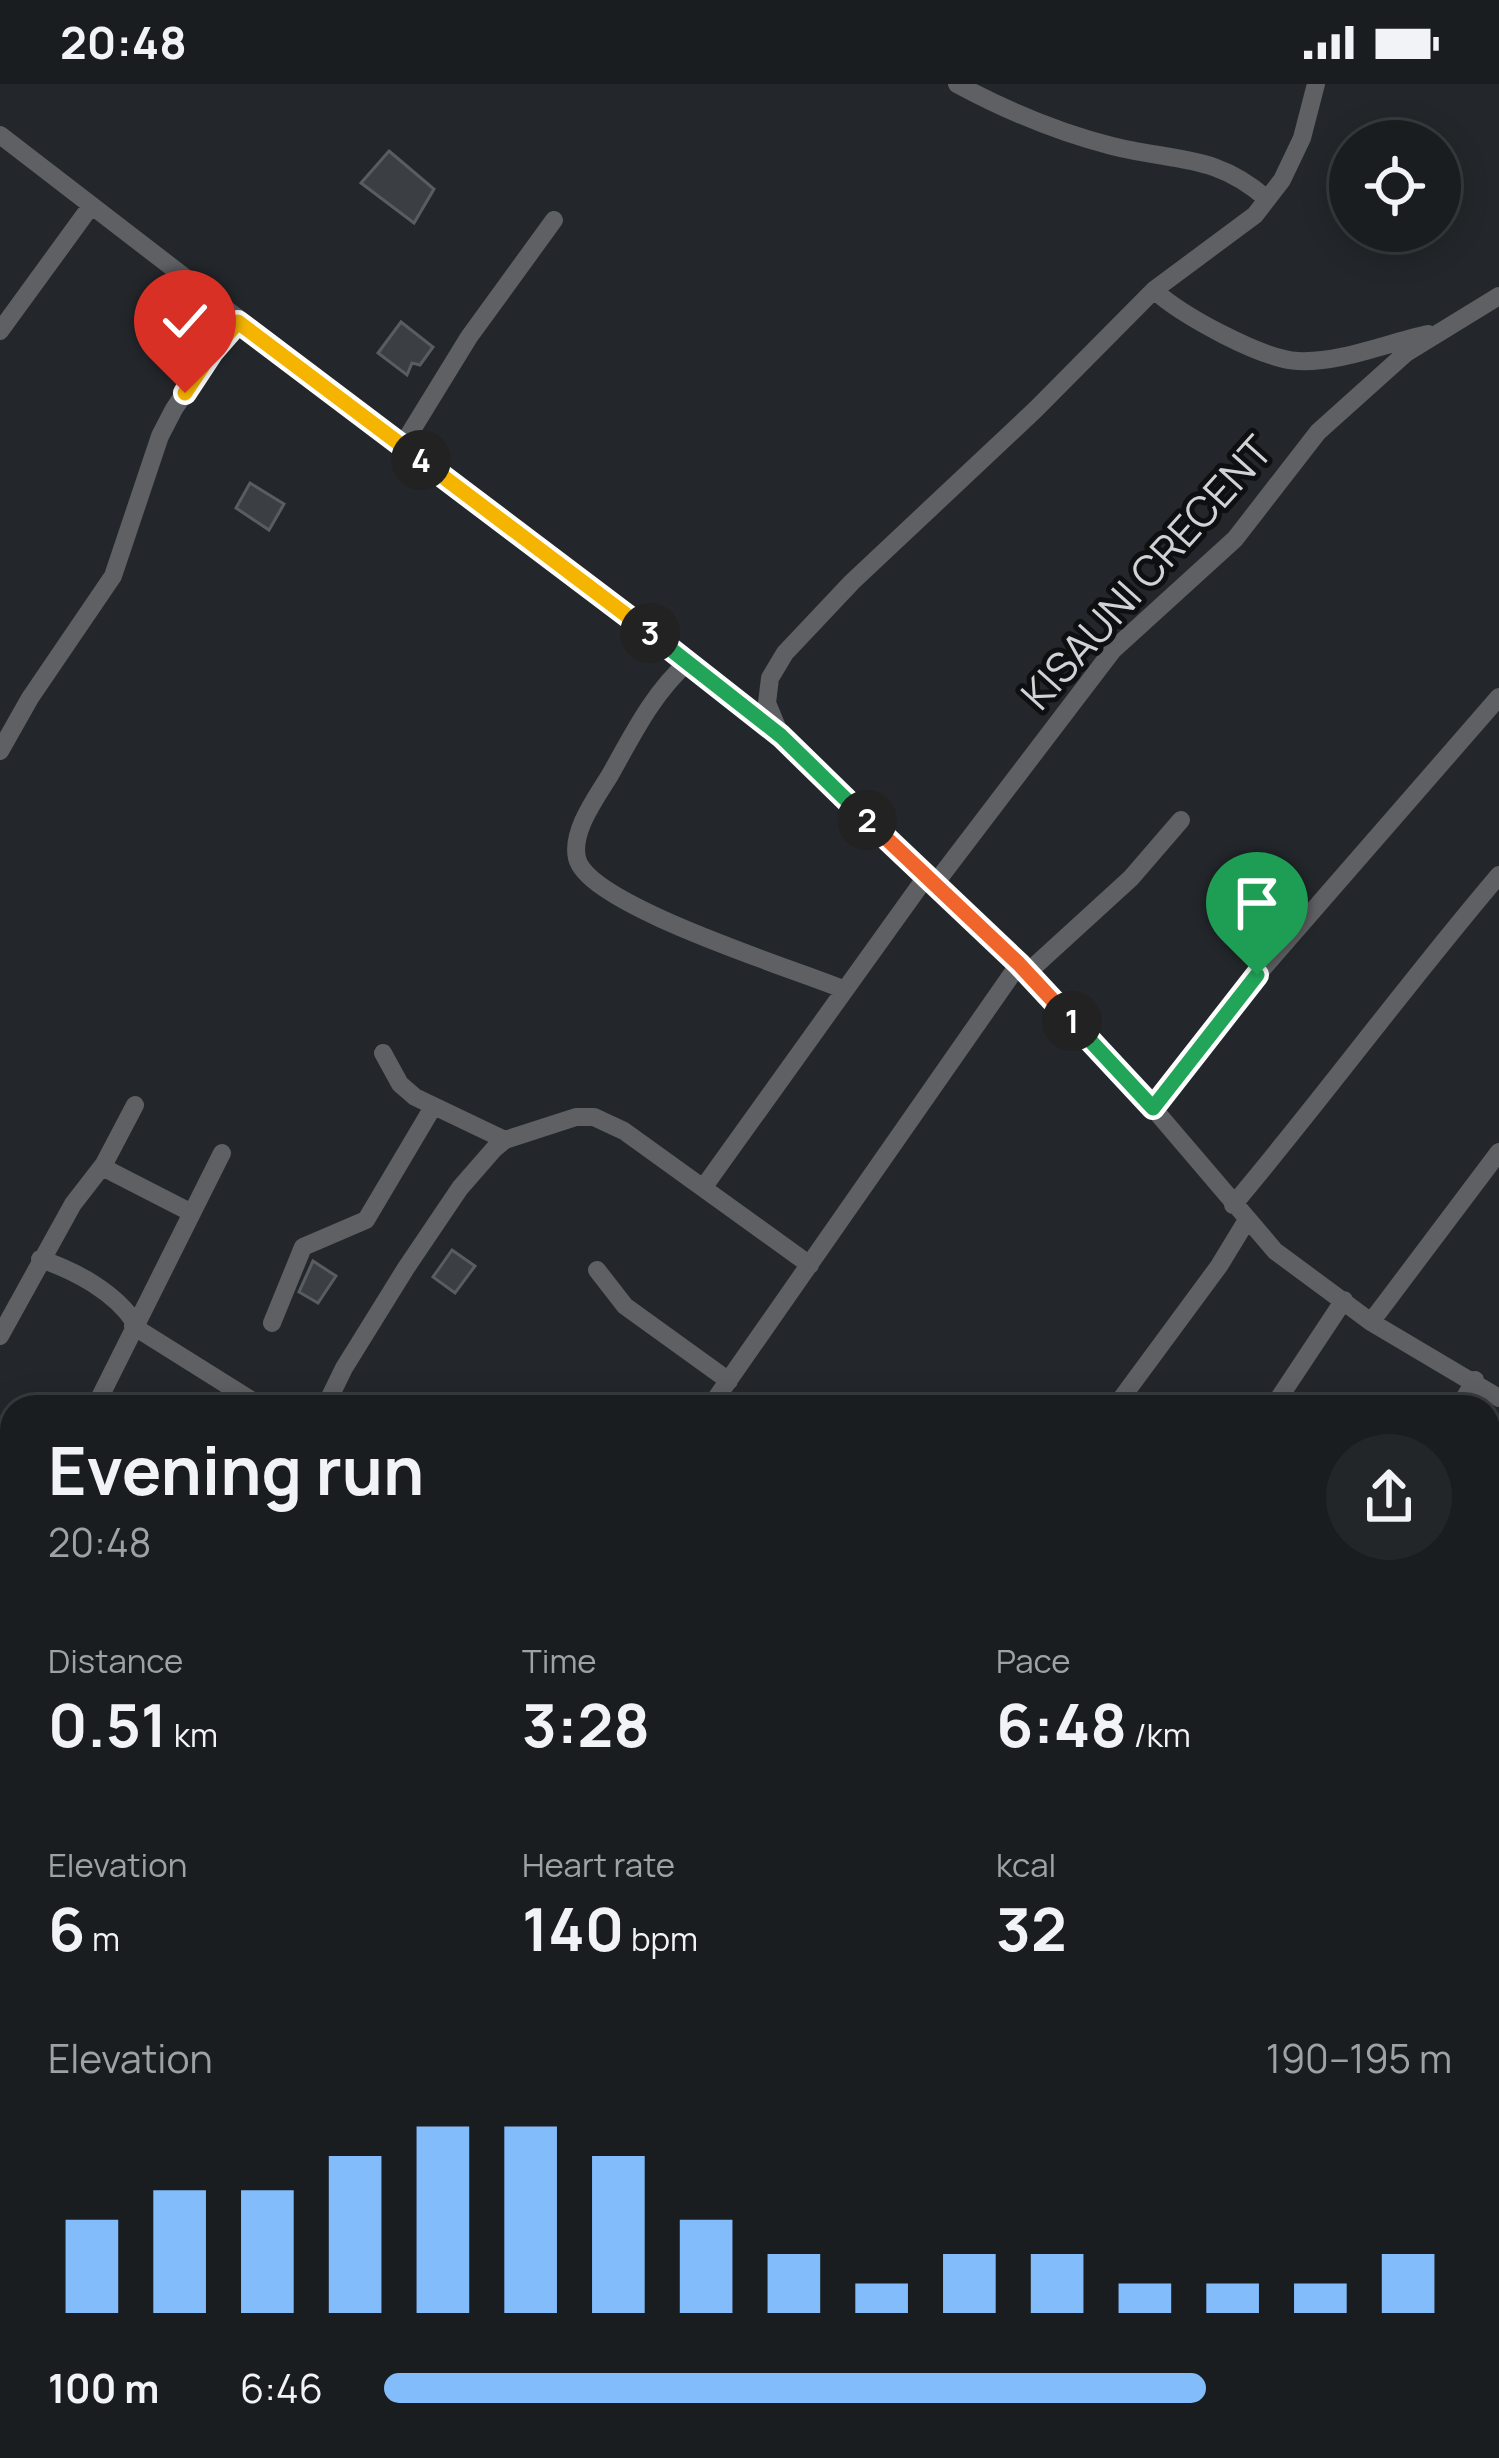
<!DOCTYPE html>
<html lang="en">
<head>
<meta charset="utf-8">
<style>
	body { margin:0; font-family:Manrope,sans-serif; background:#232629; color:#f1f3f6; height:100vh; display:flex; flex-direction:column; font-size:45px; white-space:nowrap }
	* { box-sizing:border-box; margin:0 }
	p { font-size:39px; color:#9fa2a5 }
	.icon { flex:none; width:66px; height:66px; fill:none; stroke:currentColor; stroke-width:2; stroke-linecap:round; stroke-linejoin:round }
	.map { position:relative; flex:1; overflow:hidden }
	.sheet { position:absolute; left:0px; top:1311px; width:1500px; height:1065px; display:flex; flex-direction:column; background:#1a1d20; border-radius:36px 36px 0 0; box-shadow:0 6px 30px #0003,0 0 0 3px #383b3e }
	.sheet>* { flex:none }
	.controls { position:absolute; left:1329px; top:36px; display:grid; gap:24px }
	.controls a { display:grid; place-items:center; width:132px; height:132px; border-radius:50%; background:#1a1d20; box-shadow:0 6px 30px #0003,0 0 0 3px #383b3e; font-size:60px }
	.pin { position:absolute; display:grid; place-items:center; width:102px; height:102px; color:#fff; margin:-123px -51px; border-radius:50% 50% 50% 0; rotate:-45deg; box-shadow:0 0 12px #0007 }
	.pin .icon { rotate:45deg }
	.km { position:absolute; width:60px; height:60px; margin:-30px; border-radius:50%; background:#222; color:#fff; font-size:33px; line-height:60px; text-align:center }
	.round { display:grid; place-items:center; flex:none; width:126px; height:126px; border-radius:63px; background:#232629 }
	.summary { display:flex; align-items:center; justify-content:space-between; height:204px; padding:0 48px }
	h1 { font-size:66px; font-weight:700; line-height:90px }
	.stats { display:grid; grid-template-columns:repeat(3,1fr); gap:18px; height:204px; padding:12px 48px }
	.stats div { display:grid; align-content:center }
	.stats b { font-size:60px; font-weight:700 }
	.stats small { font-size:33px; font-weight:400 }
	.stats p { font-size:33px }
	.chart { height:336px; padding:24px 48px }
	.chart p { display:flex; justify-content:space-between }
	.chart svg { width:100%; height:216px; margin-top:12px; stroke:#83bcfb; stroke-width:6 }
	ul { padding:0 48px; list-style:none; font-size:39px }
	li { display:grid; grid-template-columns:192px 144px 1fr; align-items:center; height:90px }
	li i { height:30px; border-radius:15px; background:#83bcfb }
	.status { display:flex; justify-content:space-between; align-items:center; height:84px; padding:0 60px; background:#1a1d20; direction:ltr }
	.status svg { height:33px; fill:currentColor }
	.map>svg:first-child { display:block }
	.building { fill:#3b3f44; stroke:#595d62; stroke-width:3 }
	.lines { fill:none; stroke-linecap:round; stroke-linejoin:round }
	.minor { stroke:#5e6063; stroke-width:18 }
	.split-1-casing { stroke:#fff; stroke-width:24 }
	.split-2-casing { stroke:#fff; stroke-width:24 }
	.split-3-casing { stroke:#fff; stroke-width:24 }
	.split-4-casing { stroke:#fff; stroke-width:24 }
	.split-5-casing { stroke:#fff; stroke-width:24 }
	.split-1 { stroke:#22a559; stroke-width:15 }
	.split-2 { stroke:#f0652b; stroke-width:15 }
	.split-3 { stroke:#22a559; stroke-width:15 }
	.split-4 { stroke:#f5b400; stroke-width:15 }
	.split-5 { stroke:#f5b400; stroke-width:15 }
	.labels { text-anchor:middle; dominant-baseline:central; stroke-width:10; stroke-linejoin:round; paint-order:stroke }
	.street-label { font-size:42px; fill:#d0d3d6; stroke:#0e0f11 }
</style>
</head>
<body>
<div class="status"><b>20:48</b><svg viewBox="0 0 49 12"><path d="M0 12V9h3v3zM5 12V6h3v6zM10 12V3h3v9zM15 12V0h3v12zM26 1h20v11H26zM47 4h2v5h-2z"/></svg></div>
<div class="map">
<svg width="1499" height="2374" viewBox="0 0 1499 2374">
	<rect width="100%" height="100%" fill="#23272b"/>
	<!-- building -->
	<path class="building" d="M389,67L434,105L414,139L361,99Z
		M401,238L433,263L420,281L412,279L407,291L378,269Z
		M250,399L284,420L269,446L236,424Z
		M452,1166L475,1182L455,1209L433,1193Z
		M313,1177L336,1192L318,1219L299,1208Z"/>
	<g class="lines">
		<!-- minor -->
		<path class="minor" d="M957,0C1007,27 1057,48 1112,62C1175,78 1215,69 1267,115
			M0,51L781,652L1019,880L1153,1024L1275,1167L1371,1238L1499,1314
			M1154,206C1181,231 1261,275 1298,277C1340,279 1387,259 1428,250
			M0,247L91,122
			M402,362L469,253L554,136
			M688,578C653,609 633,650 610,691C596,714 571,747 577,774C588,822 798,886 845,906
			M779,648L767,619L770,594L785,569L852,498L1035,326L1154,206L1255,131L1282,96L1302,54L1316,0
			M0,667L30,614L113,492L160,352L174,325L212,268L238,238
			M934,801L1113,566L1235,455L1318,348L1406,269L1499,212
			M1027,889L1131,794L1181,736
			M383,969L400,1000L415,1013L505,1056
			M135,1021L104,1080L110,1087L192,1129
			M1153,1024L1257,891L1499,613
			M703,1104L926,793
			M1233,1121C1324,1013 1407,899 1499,791
			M40,1175C74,1186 115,1208 135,1239
			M597,1186L625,1222L729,1297
			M1371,1238L1499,1068
			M272,1239L303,1163L366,1136L433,1023
			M133,1242L262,1323
			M0,1252L73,1120L104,1080
			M95,1323L222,1069
			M325,1323L344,1284L406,1184L460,1104L494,1065L505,1056L576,1033H594L624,1047L810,1181
			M710,1323L1019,880
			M1115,1323L1219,1182L1247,1136
			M1273,1323L1344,1216
			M1459,1323L1475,1296
			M0,1682L12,1686
			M0,1780L12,1788
			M1488,1870L1499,1844
			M1495,2095L1499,2094
			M0,2247L12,2265
			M84,2364L92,2374
			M870,2364H871
			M298,2374L304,2364
			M539,2374L545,2364
			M1067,2374L1097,2364
			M1403,2374L1416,2364"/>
	</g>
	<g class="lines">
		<defs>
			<path id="split-1" d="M1072,937L1153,1024L1257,891"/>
			<path id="split-2" d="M867,736L1019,880L1072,937"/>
			<path id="split-3" d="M650,549L781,652L867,736"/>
			<path id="split-4" d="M421,376L650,549"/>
			<path id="split-5" d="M185,309L212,268L238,238L421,376"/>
		</defs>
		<!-- split-1 casing -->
		<use href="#split-1" class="split-1-casing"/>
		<!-- split-2 casing -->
		<use href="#split-2" class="split-2-casing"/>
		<!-- split-3 casing -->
		<use href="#split-3" class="split-3-casing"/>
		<!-- split-4 casing -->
		<use href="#split-4" class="split-4-casing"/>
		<!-- split-5 casing -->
		<use href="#split-5" class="split-5-casing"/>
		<!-- split-1 -->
		<use href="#split-1" class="split-1"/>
		<!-- split-2 -->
		<use href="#split-2" class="split-2"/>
		<!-- split-3 -->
		<use href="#split-3" class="split-3"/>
		<!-- split-4 -->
		<use href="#split-4" class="split-4"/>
		<!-- split-5 -->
		<use href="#split-5" class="split-5"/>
	</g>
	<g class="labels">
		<!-- street labels -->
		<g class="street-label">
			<text transform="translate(1146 488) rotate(-48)">KISAUNI CRECENT</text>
		</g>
	</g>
</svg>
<div class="controls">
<a><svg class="icon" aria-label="locate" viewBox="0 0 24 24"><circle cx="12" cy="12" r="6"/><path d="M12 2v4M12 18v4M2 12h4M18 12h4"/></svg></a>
</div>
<div class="pin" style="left:1257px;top:891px;background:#1e9e55"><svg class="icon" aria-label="arrive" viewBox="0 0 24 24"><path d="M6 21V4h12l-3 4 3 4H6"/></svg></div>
<div class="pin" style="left:185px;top:309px;background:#d93025"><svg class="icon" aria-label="check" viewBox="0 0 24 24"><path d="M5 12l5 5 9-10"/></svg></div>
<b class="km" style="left:1072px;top:937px">1</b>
<b class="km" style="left:867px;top:736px">2</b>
<b class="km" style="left:650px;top:549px">3</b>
<b class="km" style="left:421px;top:376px">4</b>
<section class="sheet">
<div class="summary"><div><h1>Evening run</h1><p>20:48</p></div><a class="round"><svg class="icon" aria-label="share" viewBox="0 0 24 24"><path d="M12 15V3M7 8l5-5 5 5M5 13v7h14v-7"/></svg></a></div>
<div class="stats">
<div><p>Distance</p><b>0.51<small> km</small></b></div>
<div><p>Time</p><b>3:28</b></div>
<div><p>Pace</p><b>6:48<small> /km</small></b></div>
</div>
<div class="stats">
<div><p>Elevation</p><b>6<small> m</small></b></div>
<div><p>Heart rate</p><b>140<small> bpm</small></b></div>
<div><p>kcal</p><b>32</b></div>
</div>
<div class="chart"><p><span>Elevation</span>190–195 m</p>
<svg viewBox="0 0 160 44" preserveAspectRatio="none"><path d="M5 44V25M15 44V19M25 44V19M35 44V12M45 44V6M55 44V6M65 44V12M75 44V25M85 44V32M95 44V38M105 44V32M115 44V32M125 44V38M135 44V38M145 44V38M155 44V32"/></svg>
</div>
<ul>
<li><b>100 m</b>6:46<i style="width:77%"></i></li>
</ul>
</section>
</div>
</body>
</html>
